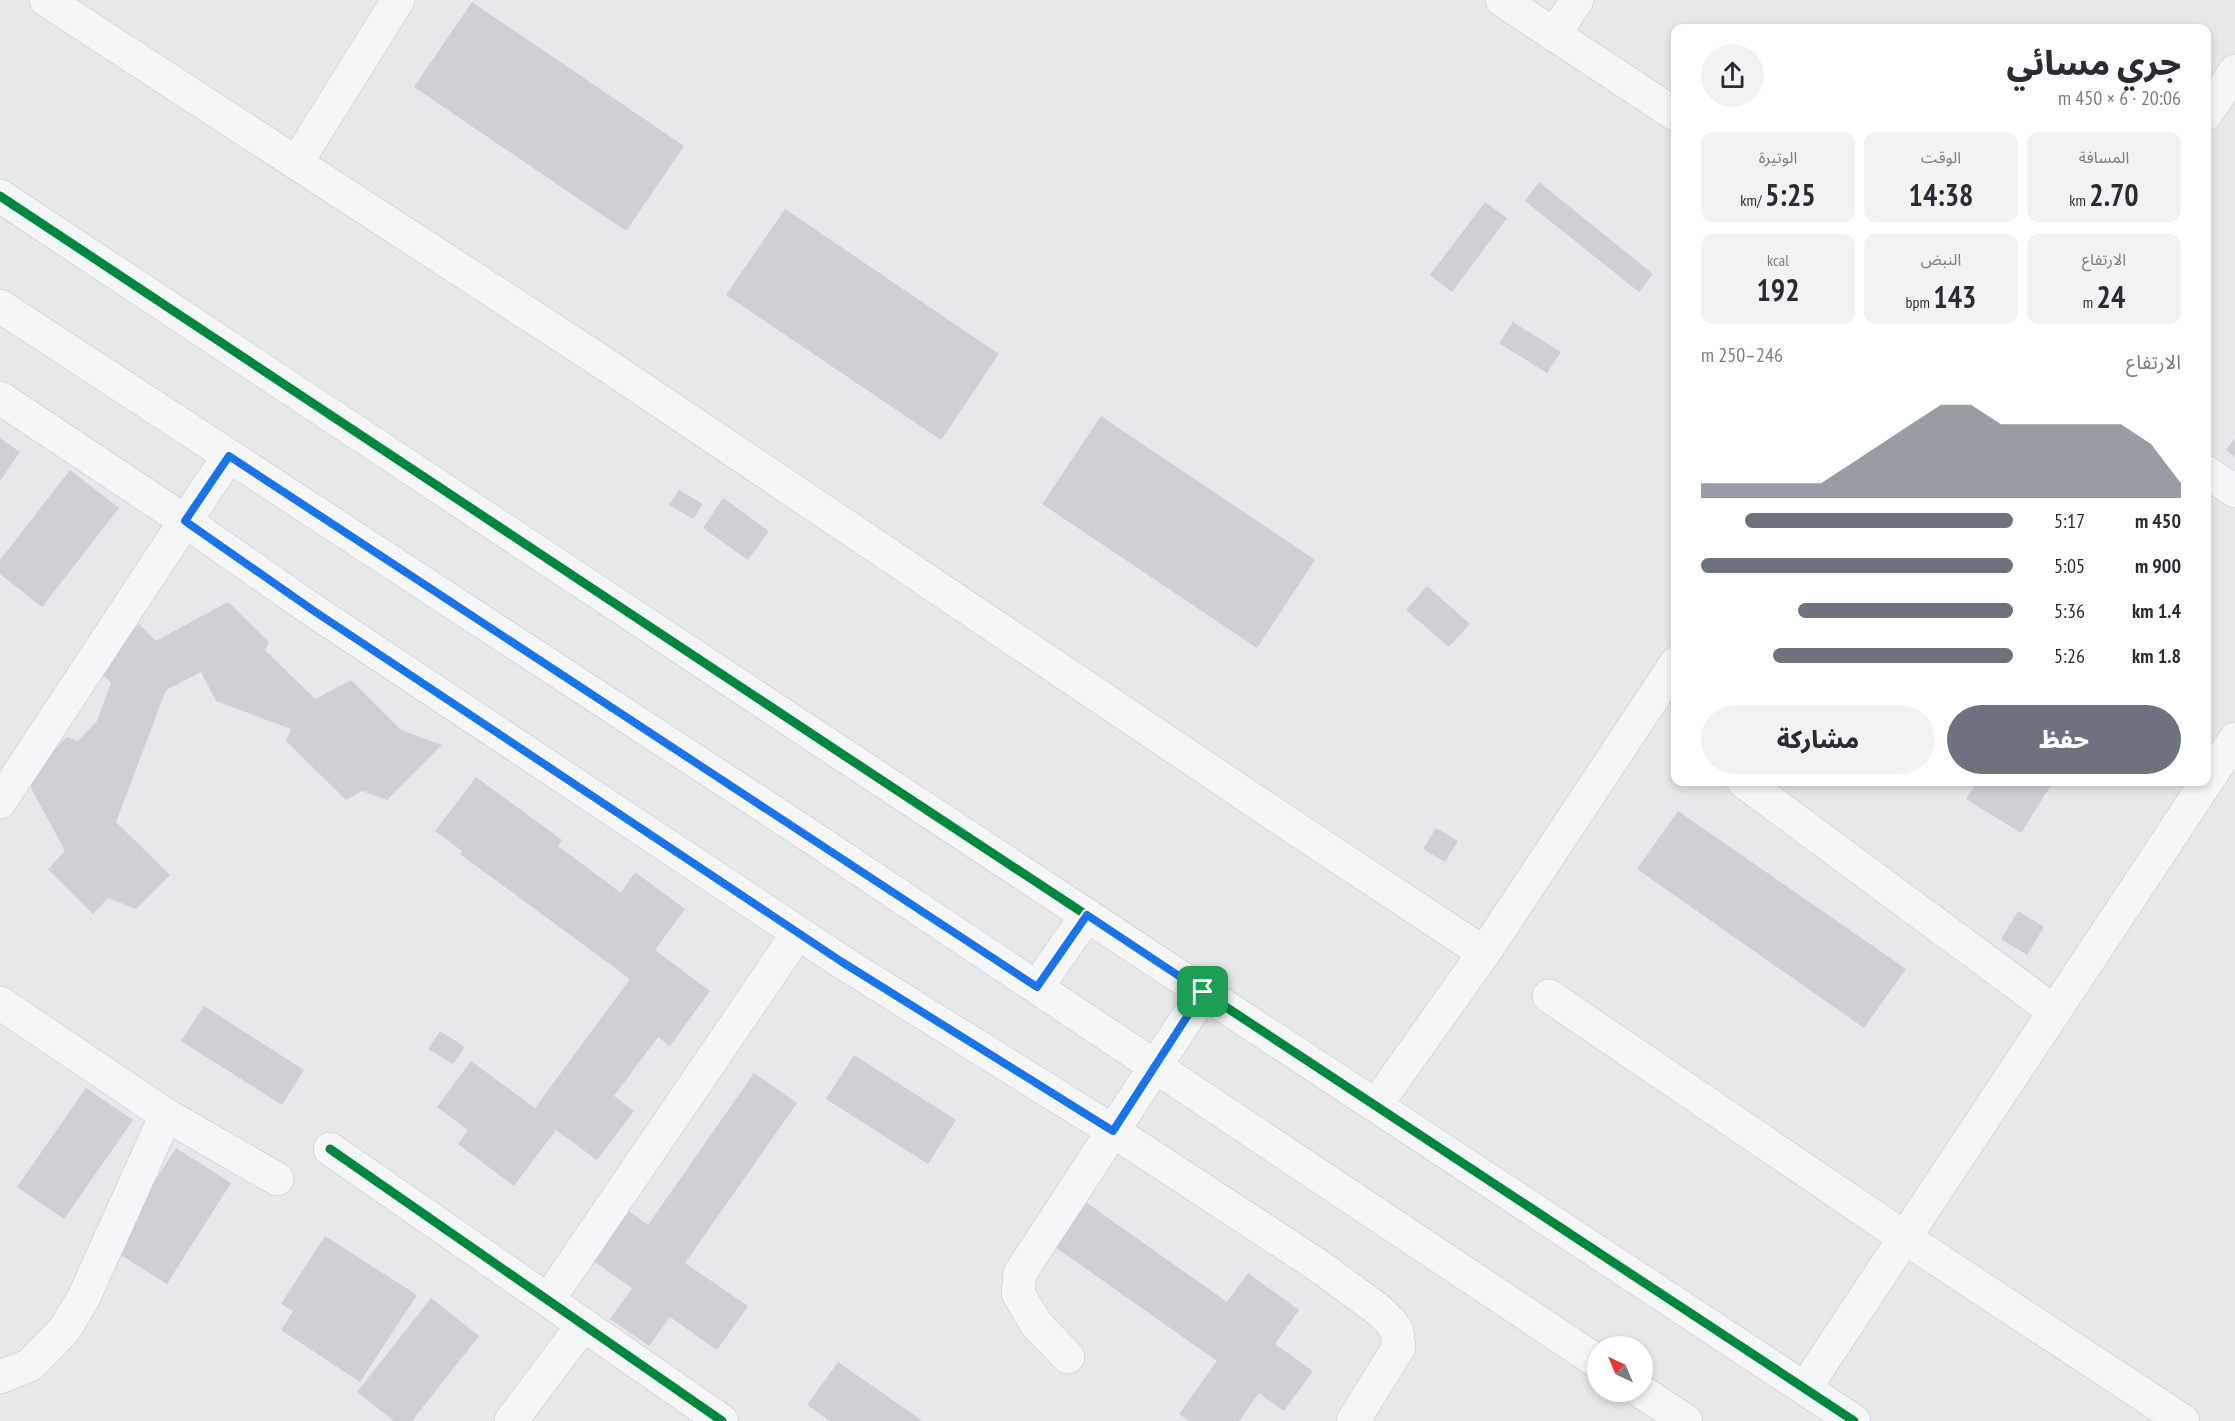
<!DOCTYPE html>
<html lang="ar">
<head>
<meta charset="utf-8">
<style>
	body { margin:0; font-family:"PT Sans Narrow","Noto Sans Arabic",sans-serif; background:#f2f2f3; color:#2b2b33; direction:rtl; height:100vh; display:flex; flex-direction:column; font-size:22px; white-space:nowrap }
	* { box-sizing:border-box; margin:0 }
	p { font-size:20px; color:#7c7c81 }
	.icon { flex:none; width:33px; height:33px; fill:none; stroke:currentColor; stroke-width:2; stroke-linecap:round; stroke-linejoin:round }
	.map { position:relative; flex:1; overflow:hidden; direction:ltr }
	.sheet { position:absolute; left:1671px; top:24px; width:540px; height:762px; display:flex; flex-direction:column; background:#fff; border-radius:12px; box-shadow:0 3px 9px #0003; direction:rtl }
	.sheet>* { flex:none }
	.needle { width:39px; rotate:316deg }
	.fabs { position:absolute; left:1587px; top:1336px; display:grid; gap:12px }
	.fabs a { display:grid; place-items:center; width:66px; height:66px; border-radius:50%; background:#fff; box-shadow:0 3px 9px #0003; font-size:30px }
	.pin { position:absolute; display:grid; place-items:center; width:51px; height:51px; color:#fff; margin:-26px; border-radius:12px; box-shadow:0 3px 9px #0006 }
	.round { display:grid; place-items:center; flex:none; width:63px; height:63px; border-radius:32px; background:#f2f2f3 }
	.summary { display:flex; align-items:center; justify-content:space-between; height:102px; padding:0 30px }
	h1 { font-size:33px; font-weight:800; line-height:45px }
	.stats { display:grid; grid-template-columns:repeat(3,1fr); gap:9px; height:102px; padding:6px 30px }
	.stats div { display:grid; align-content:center; border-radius:12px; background:#f2f2f3; text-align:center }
	.stats b { font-size:30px; font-weight:800 }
	.stats small { font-size:16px; font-weight:400 }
	.stats p { font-size:16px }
	.chart { height:168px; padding:12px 30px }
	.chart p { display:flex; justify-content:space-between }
	.chart svg { width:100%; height:108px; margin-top:6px; fill:#6c737f; opacity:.7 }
	.cta { display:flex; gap:12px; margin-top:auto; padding:12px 30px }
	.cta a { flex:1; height:69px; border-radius:36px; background:#6c737f; color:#fff; font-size:24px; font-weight:800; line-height:69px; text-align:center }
	.cta a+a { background:#f2f2f3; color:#2b2b33 }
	ul { padding:0 30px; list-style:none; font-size:20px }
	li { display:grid; grid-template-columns:96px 72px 1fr; align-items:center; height:45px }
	li i { height:15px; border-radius:8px; background:#6c737f }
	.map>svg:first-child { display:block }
	.building { fill:#ced0d3 }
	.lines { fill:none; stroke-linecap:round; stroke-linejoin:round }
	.minor-casing { stroke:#c4c6c8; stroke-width:34 }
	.minor { stroke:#f5f6f7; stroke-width:33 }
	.cycleway-casing { stroke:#f4f6f9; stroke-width:13 }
	.cycleway { stroke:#00873e; stroke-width:9 }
	.route-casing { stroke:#fff; stroke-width:12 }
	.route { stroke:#1a73e8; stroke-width:8 }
</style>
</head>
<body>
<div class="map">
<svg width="2235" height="1421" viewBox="0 0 2235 1421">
	<rect width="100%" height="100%" fill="#e6e8ea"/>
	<!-- building -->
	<path class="building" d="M472,2L684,146L626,231L414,87Z
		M1539,182L1653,274L1639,292L1525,201Z
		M1485,202L1507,218L1452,292L1430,275Z
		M785,209L999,354L941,440L726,295Z
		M1513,322L1561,352L1547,373L1499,343Z
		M1101,416L1315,560L1257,648L1042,504Z
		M0,438L20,452L0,481Z
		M2235,438V457L2226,450Z
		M70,470L119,508L42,607L0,574V560Z
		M679,490L703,504L693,519L669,505Z
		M723,498L769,531L748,560L703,528Z
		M1427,586L1470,624L1449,647L1406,610Z
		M228,602L269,642L265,650L315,699L351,680L401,730L442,745L387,800L362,791L346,800L286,741L291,729L216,701L201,672L166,690L116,822L170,875L136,909L108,898L93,914L48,869L65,851L30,786L24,780L67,737L78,741L97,721L111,683L96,668L139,624L156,641Z
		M476,777L562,840L558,846L621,893L635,872L685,909L655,950L710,991L670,1046L658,1037L614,1096L634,1111L597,1160L556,1130L514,1186L458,1144L468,1130L437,1107L471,1061L535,1108L630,979L460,854L462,851L435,831Z
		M1977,782H2053L2021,833L1966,799Z
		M1678,811L1906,969L1864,1028L1637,869Z
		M1436,828L1458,841L1445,862L1423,849Z
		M2018,911L2044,927L2027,955L2001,939Z
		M204,1006L304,1070L282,1105L181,1041Z
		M440,1031L465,1047L453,1064L428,1049Z
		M854,1055L956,1120L928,1164L826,1099Z
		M754,1073L797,1103L685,1263L748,1306L717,1350L670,1317L649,1346L610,1319L632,1288L589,1258L623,1207L648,1225Z
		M86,1088L133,1120L64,1219L17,1187Z
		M176,1148L231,1183L167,1284L111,1249Z
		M1087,1203L1227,1302L1248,1273L1299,1310L1275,1344L1313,1371L1284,1411L1259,1393L1239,1421H1189L1179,1414L1217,1361L1055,1247Z
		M325,1236L417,1295L360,1382L281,1330L293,1311L281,1304Z
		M431,1298L479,1336L412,1421H394L357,1392Z
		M838,1362L923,1421H830L807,1405Z"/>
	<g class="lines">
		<defs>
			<path id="minor" d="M46,0L596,358L1292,826L1484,953L1376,1105
				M1502,0L1676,115
				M1554,35L1577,0
				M2206,114L2235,71
				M297,162L398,0
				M0,196L845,756L1854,1421
				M0,306L807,834L1598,1362
				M0,398L185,521L229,456
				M2206,472L2235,491
				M1744,782L2055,1012
				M0,802L185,521L314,611L842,962L1113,1131L1319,1266L1376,1308L1390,1321L1397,1331L1399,1347L1353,1421
				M1484,953L1676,663
				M1037,987L1087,915
				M1549,996L1905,1238L2183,1421
				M0,1003L166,1115L277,1179
				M330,1149L722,1421
				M548,1300L798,933
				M1068,1357L1036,1324L1018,1293L1020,1273L1204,992
				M0,1377L30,1365L65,1329L84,1297L166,1115
				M1805,1388L2235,739
				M1642,1392L1686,1421
				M511,1421L583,1325"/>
		</defs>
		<!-- minor casing -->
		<use href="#minor" class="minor-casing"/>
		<!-- minor -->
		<use href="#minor" class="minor"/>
		<defs>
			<path id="cycleway" d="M0,196L845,756L1854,1421
				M330,1149L722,1421"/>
		</defs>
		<!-- cycleway casing -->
		<use href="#cycleway" class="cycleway-casing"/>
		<!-- cycleway -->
		<use href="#cycleway" class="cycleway"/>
	</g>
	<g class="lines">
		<defs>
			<path id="route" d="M229,456L1037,987L1087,915L1203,992L1113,1131L842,962L314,611L185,521Z"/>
		</defs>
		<!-- route casing -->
		<use href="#route" class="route-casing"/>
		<!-- route -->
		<use href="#route" class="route"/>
	</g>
</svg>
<div class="fabs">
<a><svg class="needle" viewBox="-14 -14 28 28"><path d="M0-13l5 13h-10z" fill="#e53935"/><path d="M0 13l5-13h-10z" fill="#7c7c81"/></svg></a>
</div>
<div class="pin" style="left:1203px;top:992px;background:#1e9e55"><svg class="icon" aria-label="arrive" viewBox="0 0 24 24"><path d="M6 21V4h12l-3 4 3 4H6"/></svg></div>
<section class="sheet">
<div class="summary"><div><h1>جري مسائي</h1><p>20:06 · 6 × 450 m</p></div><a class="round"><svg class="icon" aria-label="share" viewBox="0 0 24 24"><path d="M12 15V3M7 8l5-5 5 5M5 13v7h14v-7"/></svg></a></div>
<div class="stats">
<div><p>المسافة</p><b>2.70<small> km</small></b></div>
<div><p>الوقت</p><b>14:38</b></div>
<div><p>الوتيرة</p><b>5:25<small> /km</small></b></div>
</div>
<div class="stats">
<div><p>الارتفاع</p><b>24<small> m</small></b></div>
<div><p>النبض</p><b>143<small> bpm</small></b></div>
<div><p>kcal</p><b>192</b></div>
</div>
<div class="chart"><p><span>الارتفاع</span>246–250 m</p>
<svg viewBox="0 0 160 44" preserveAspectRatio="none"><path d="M0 44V38L10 38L20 38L30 38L40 38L50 30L60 22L70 14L80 6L90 6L100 14L110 14L120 14L130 14L140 14L150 22L160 38V44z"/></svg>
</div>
<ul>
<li><b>450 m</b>5:17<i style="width:86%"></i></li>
<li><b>900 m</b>5:05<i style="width:100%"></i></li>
<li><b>1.4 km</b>5:36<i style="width:69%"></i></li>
<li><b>1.8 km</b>5:26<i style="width:77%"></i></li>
</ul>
<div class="cta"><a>حفظ</a><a>مشاركة</a></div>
</section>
</div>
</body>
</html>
